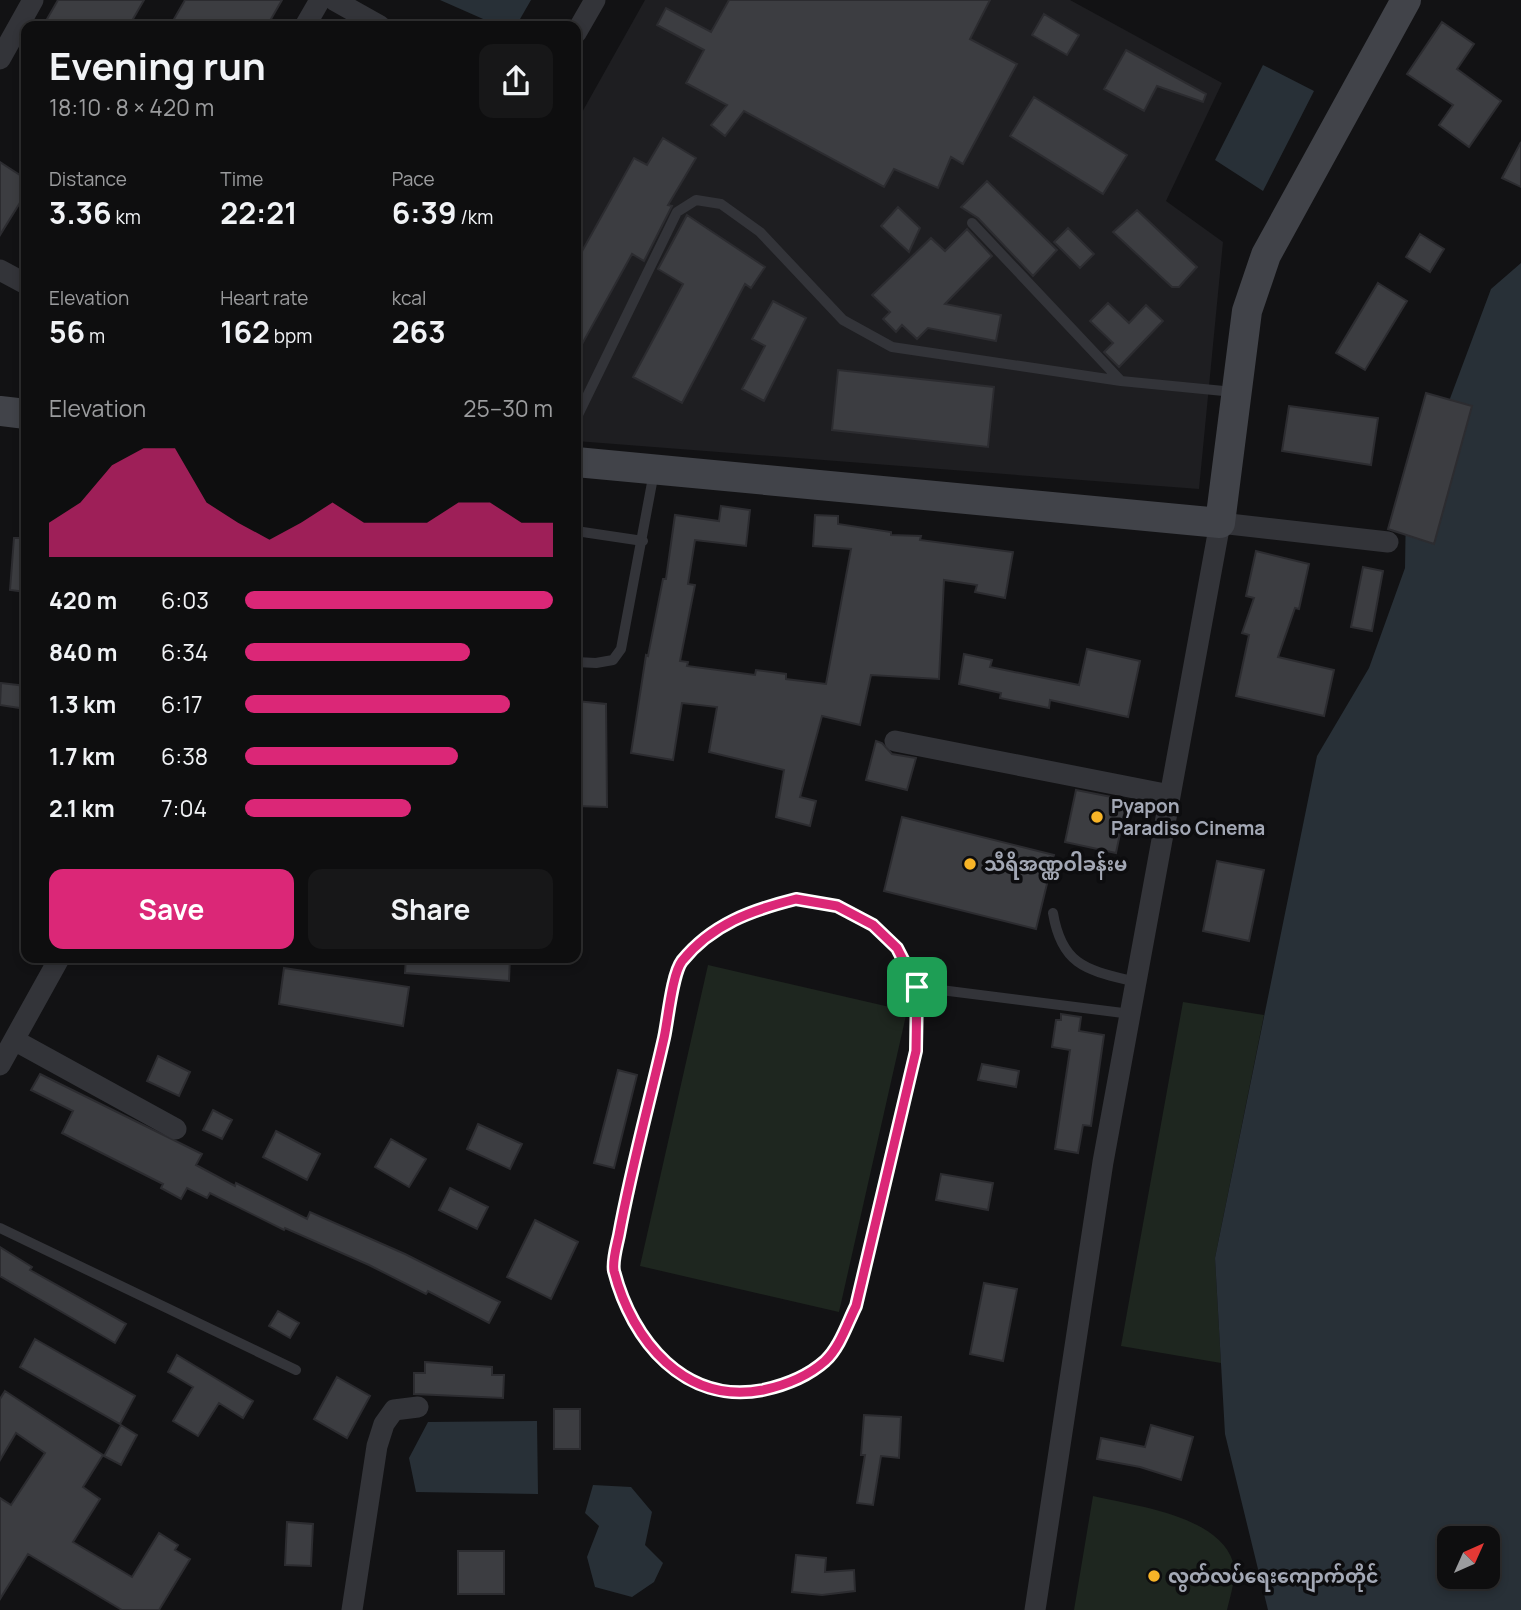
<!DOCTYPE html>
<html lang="en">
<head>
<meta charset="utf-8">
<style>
	body { margin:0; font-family:Manrope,"Noto Sans Myanmar",sans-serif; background:#171718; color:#f1f3f6; height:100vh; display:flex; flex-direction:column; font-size:26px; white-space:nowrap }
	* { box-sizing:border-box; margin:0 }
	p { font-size:23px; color:#9b9c9e }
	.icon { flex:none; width:38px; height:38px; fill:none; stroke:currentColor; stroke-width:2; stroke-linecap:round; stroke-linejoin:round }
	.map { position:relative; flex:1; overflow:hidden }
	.panel { position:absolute; left:21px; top:21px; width:560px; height:942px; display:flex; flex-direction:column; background:#0e0e0f; border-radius:14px; box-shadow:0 4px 10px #0003,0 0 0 2px #2e2e2f }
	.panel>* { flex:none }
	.needle { width:46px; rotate:45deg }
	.tools { position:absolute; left:1437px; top:1526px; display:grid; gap:14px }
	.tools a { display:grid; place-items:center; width:63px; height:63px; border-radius:14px; background:#0e0e0f; box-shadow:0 4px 10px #0003,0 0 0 2px #2e2e2f; font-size:35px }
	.pin { position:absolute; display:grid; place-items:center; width:60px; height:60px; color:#fff; margin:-30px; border-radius:14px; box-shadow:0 4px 10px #0006 }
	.round { display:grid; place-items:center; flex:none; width:74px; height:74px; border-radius:14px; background:#171718 }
	.head { display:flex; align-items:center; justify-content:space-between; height:119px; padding:0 28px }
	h1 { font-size:38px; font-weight:700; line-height:52px }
	.stats { display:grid; grid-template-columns:repeat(3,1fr); gap:10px; height:119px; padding:7px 28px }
	.stats div { display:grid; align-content:center }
	.stats b { font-size:30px; font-weight:700 }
	.stats small { font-size:19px; font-weight:400 }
	.stats p { font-size:19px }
	.chart { height:196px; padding:14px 28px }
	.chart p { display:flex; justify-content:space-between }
	.chart svg { width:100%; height:126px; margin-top:7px; fill:#db2777; opacity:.7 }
	.button { display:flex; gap:14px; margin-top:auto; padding:14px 28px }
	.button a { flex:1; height:80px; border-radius:14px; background:#db2777; color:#fff; font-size:28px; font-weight:700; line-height:80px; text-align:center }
	.button a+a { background:#171718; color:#f1f3f6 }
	ul { padding:0 28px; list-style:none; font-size:23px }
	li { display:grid; grid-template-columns:112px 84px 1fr; align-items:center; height:52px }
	li i { height:18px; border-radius:9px; background:#db2777 }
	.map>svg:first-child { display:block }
	.built { fill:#1e1e21 }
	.green { fill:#1e261f }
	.water { fill:#283037; fill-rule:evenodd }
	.building { fill:#3c3d41; stroke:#2c2c30; stroke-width:2 }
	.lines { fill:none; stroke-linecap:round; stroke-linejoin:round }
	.lane { stroke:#333439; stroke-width:10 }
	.street { stroke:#333439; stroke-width:21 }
	.secondary { stroke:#414349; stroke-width:30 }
	.route-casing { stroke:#fff; stroke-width:14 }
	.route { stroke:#db2777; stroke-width:9 }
	.poi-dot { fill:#f7b427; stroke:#0d0d0f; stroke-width:2.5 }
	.labels { text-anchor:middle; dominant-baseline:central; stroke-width:7; stroke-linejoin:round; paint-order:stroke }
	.poi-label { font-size:19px; font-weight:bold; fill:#a3a8b5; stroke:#0d0d0f; text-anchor:start }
</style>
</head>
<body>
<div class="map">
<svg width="1521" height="1610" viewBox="0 0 1521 1610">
	<rect width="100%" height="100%" fill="#121214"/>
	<!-- built -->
	<path class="built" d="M645,0H1070L1222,83L1166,201L1223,242L1199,489L576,441V123Z"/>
	<!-- green -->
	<path class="green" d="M708,965L907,1011L839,1312L640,1266Z
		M1183,1002L1264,1015L1215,1258L1221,1363L1121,1346Z
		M1093,1496C1135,1506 1218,1515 1233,1562C1237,1576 1230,1597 1227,1610H1074Z"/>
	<!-- water -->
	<path class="water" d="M440,0H531L516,26H499Z
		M1263,65L1314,91L1263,191L1215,160Z
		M1521,263V1610H1268L1225,1434L1215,1258L1317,756L1369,668L1405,568L1406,504L1430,452L1491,289ZM1449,1538H1488V1577H1449Z
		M537,1421L538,1494L416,1492L409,1458L428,1422Z
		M593,1485L631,1487L652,1512L645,1545L663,1563L654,1582L632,1597L595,1587L587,1557L599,1526L585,1513Z"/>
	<!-- building -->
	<path class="building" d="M58,0H144L129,26H60L47,19Z
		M185,0H282L267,26H170Z
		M729,0H990L970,39L1017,64L963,164L951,157L938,188L894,169L884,187L744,111L725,136L711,125L727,105L686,83L704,50L657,25L666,8L711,32Z
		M1044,14L1079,35L1067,55L1032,35Z
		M1442,22L1474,44L1457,69L1501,101L1469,147L1439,125L1453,105L1407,74Z
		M1126,50L1206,94L1203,102L1157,86L1144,111L1104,89Z
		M1034,97L1127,155L1103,194L1010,136Z
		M663,138L696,158L668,205L672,206L644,261L632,254L576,355V262L634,158L647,165Z
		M1521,142V187L1502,178Z
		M0,162L26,179V193L0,235Z
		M987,181L1057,250L1033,276L978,218L961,207Z
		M898,207L920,228L909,252L881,226Z
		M1137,210L1197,267L1179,287H1172L1113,232Z
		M687,215L765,267L751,288L745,284L682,403L633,377L683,284L658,269Z
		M1068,228L1094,254L1080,268L1054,242Z
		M967,229L992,256L945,304L1001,315L996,341L928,328L917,339L902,325L896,332L883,319L890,312L872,295L931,238L945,251Z
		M1420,234L1444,249L1430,272L1406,257Z
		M1378,283L1407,301L1365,370L1336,353Z
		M773,301L806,318L764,401L742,389L765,346L752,339Z
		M1108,303L1129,323L1146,305L1163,321L1119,367L1104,352L1113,343L1090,321Z
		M838,370L994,387L988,447L832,430Z
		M1426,393L1472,406L1434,544L1388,529Z
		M1289,406L1378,418L1371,465L1282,451Z
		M721,506L750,510L746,546L695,540L688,584L695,585L680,661L688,662L687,666L755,675L756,670L786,674V679L826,684L851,549L813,546L815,515L838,516V524L891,532V535L921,536L920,540L1013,552L1005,598L975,592L977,585L944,580L939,679L871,675L860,725L822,716L800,797L816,801L810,826L776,817L784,770L709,752L717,707L682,703L673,760L631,753L646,655L648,656L663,579H666L675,515L719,521Z
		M14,538H26V592L10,590Z
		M1256,551L1309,564L1299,609L1295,608L1278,657L1334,670L1324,716L1236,696L1249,635L1242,633L1254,598L1246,596Z
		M1363,567L1383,571L1372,631L1351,627Z
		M1087,649L1140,661L1128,717L1050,700L1049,708L1000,698L1001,693L959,684L964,654L992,660L990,667L1079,685Z
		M1,683L26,686V709L0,705Z
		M576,701L606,704L607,807L576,806Z
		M876,741L882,743L892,754L916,758L907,790L866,780Z
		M1076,790L1127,800L1116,853L1065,842Z
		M902,817L1054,855L1036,929L884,891Z
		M1217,861L1264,870L1249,941L1203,931Z
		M406,957H510L509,981L405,973Z
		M284,968L409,987L403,1026L279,1004Z
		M1061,1014L1081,1017L1079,1031L1104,1035L1091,1126L1083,1125L1078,1153L1055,1149L1070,1050L1052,1047L1056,1020H1061Z
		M158,1056L190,1072L179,1096L147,1081Z
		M982,1064L1019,1071L1016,1087L978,1080Z
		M618,1070L637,1075L614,1168L594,1163Z
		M40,1074L202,1154L196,1165L235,1186L236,1183L307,1219L310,1212L405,1254L500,1302L489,1323L428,1291L426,1294L369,1265L285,1228L284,1230L210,1193L207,1198L187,1188L181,1199L161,1188L163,1184L62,1133L73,1111L31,1090Z
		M213,1110L232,1120L222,1139L203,1130Z
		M478,1124L522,1144L510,1169L467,1149Z
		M276,1131L320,1154L307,1180L263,1157Z
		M391,1139L426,1159L409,1187L375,1167Z
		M941,1174L993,1183L988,1210L936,1200Z
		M450,1188L488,1207L477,1229L439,1210Z
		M535,1220L578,1242L551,1299L507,1277Z
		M0,1247L32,1267L30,1270L126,1324L115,1343L0,1276Z
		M984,1283L1017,1289L1003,1361L970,1354Z
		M278,1311L299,1323L290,1338L269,1326Z
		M35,1339L135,1396L120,1424L20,1367Z
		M177,1355L253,1401L243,1418L219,1403L198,1436L173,1421L193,1387L168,1372Z
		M425,1362L492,1367V1375H504L503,1398L414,1394V1373H425Z
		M337,1377L370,1396L347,1438L314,1419Z
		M5,1391L103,1455L83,1487L100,1499L73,1542L132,1577L159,1533L178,1545L175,1550L190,1559L159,1610H122L28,1554L0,1599V1498L11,1505L45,1453L16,1433L0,1460V1399Z
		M554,1409H580V1449H554Z
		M864,1415L901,1417L899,1458L881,1456L873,1505L857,1503L865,1455H861Z
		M121,1425L137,1435L121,1465L104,1456Z
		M1151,1425L1193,1437L1181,1480L1140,1467L1097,1459L1101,1438L1145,1447Z
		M287,1522L313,1524L311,1566L285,1565Z
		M458,1551H504V1594H458Z
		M796,1555L826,1558L825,1572L854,1570L855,1591L822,1595L792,1592Z"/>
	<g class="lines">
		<!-- lane -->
		<path class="lane" d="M972,223L1121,381
			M576,419L677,212L696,200L721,204L760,232L843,320L892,347L1121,381L1234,392
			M576,531L643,541
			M576,662L596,663L613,660L621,649L654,472
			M796,899L837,906L873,925L897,948L917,987L916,1051L856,1306C847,1324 840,1347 825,1361C807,1377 786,1385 763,1389C685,1405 632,1341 614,1271C612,1261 617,1245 619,1235C631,1169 649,1104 664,1038C668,1020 672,974 682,961C712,924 752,910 796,899Z
			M1053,913C1062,967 1088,970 1136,982
			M917,987L1131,1014
			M0,1228L296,1370"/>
		<!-- street -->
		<path class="street" d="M334,0L380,26
			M305,26L320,0
			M576,33L595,0
			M0,59L33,0
			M0,270L26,284
			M895,741L1170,795
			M14,1040L176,1129
			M0,1065L60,957
			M352,1610L377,1446L384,1424L394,1410L418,1407
			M1035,1610L1103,1162L1220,523L1388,542"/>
		<!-- secondary -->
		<path class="secondary" d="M0,411L26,414
			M576,462L1220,523L1247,311L1266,255L1406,0"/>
	</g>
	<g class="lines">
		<defs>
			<path id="route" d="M796,899L837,906L873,925L897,948L917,987L916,1051L856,1306C847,1324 840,1347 825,1361C807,1377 786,1385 763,1390C685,1405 632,1341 614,1271C612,1261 617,1245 619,1235C631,1169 649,1104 664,1038C668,1020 672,974 682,961C712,924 752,910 796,899Z"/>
		</defs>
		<!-- route casing -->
		<use href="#route" class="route-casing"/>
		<!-- route -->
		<use href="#route" class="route"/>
	</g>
	<!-- markers -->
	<g class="poi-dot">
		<circle cx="1097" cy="817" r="7"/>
		<circle cx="970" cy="864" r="7"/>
		<circle cx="1154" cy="1576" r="7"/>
	</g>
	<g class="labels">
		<!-- poi labels -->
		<g class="poi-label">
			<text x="1111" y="806">Pyapon<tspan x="1111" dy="22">Paradiso Cinema</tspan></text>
			<text x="984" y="864">သီရိအဏ္ဏဝါခန်းမ</text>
			<text x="1168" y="1576">လွတ်လပ်ရေးကျောက်တိုင်</text>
		</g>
	</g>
</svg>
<div class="tools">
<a><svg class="needle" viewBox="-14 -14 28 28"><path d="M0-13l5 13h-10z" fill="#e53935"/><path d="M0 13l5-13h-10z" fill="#9b9c9e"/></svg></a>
</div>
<div class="pin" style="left:917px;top:987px;background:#1e9e55"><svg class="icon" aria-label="arrive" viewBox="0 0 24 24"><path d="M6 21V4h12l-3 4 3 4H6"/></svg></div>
<section class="panel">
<div class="head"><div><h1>Evening run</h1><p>18:10 · 8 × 420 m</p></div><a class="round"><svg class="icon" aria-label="share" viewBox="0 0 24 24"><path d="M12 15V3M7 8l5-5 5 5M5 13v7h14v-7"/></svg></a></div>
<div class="stats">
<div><p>Distance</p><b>3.36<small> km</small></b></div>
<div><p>Time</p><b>22:21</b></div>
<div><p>Pace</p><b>6:39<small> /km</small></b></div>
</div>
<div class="stats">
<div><p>Elevation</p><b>56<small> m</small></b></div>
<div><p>Heart rate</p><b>162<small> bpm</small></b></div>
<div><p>kcal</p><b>263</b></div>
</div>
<div class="chart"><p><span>Elevation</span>25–30 m</p>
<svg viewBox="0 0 160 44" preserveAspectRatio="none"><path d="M0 44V32L10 25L20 12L30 6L40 6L50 25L60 32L70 38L80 32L90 25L100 32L110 32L120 32L130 25L140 25L150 32L160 32V44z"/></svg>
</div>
<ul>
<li><b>420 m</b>6:03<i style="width:100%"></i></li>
<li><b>840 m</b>6:34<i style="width:73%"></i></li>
<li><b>1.3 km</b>6:17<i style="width:86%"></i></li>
<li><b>1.7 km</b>6:38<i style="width:69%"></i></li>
<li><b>2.1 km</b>7:04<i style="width:54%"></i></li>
</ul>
<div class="button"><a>Save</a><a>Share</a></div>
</section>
</div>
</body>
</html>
